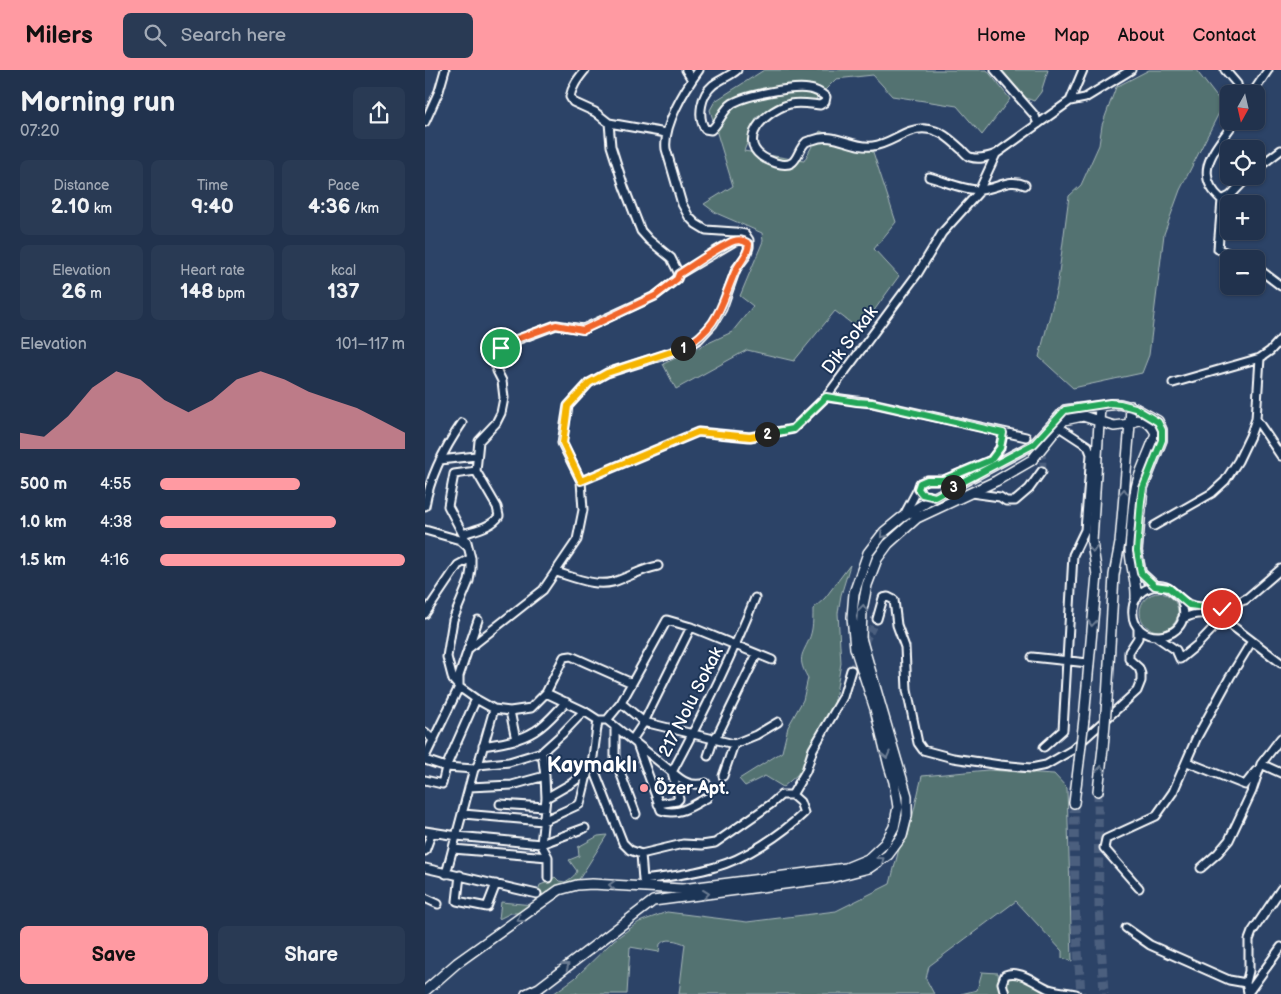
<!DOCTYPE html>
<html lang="en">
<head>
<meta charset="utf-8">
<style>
	body { margin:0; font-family:"Balsamiq Sans",sans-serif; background:#293a54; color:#f1f3f6; height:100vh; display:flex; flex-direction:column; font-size:19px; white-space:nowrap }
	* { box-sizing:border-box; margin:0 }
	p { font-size:16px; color:#a2aab6 }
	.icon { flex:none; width:28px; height:28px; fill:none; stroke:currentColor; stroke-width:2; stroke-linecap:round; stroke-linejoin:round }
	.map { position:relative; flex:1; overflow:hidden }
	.drawer { display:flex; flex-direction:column; background:#21324d; width:425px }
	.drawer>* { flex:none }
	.needle { width:32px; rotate:188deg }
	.controls { position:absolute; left:795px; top:15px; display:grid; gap:10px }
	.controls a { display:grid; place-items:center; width:45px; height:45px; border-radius:8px; background:#21324d; box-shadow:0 1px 4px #0004,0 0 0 1px #3e4d65; font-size:25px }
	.pin { position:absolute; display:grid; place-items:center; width:42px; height:42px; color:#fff; margin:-21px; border:2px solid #fff; border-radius:50%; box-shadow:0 1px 5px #0007 }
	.km { position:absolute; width:25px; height:25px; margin:-12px; border-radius:50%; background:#222; color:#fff; font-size:14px; line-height:25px; text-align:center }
	.round { display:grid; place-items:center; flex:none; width:52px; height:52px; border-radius:8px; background:#293a54 }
	.head { display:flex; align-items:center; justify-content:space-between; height:85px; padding:0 20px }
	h1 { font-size:28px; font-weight:700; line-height:38px }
	.stats { display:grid; grid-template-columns:repeat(3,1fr); gap:8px; height:85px; padding:5px 20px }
	.stats div { display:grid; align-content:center; border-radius:8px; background:#293a54; text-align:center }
	.stats b { font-size:21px; font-weight:700 }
	.stats small { font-size:14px; font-weight:400 }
	.stats p { font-size:14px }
	.chart { height:140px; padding:10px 20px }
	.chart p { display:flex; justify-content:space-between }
	.chart svg { width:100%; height:90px; margin-top:5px; fill:#ff9aa2; opacity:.7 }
	.action { display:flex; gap:10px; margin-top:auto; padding:10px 20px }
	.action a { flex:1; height:58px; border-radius:8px; background:#ff9aa2; color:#111; font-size:20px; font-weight:700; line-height:58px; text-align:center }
	.action a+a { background:#293a54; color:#f1f3f6 }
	ul { padding:0 20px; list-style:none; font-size:16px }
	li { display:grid; grid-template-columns:80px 60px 1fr; align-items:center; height:38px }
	li i { height:12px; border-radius:6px; background:#ff9aa2 }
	header { display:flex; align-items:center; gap:30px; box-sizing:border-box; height:70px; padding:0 25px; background:#ff9aa2; color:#111 }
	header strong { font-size:24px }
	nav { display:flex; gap:28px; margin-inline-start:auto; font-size:18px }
	.search { width:350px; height:45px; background:#293a54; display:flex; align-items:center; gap:12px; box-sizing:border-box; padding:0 18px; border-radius:8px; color:#a2aab6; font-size:19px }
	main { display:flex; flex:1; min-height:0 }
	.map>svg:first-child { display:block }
	.green { fill:#527271; stroke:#a8b8b8 }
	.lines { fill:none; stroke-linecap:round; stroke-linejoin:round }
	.minor-tunnel { stroke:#4c5f7e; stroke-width:7; stroke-dasharray:7 3.5; stroke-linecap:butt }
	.major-tunnel { stroke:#4c5f7e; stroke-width:9; stroke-dasharray:9 4.5; stroke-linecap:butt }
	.minor-casing { stroke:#fff; stroke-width:11 }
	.major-casing { stroke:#fff; stroke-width:12 }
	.minor { stroke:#1d3557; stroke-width:7 }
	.major { stroke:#1d3557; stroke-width:9 }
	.major-bridge-casing { stroke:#fff; stroke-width:12; stroke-linecap:butt }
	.major-bridge { stroke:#1d3557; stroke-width:9 }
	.oneway { stroke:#6c7c92 }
	.split-1-casing { stroke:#fff; stroke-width:10 }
	.split-2-casing { stroke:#fff; stroke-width:10 }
	.split-3-casing { stroke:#fff; stroke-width:10 }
	.split-4-casing { stroke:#fff; stroke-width:10 }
	.split-1 { stroke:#f0652b; stroke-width:6 }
	.split-2 { stroke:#f5b400; stroke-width:6 }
	.split-3 { stroke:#22a559; stroke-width:6 }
	.split-4 { stroke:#22a559; stroke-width:6 }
	.poi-dot { fill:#ff9aa2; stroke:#1d3557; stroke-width:2 }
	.labels { text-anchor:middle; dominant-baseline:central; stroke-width:4; stroke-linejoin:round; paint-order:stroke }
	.street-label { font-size:18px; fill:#fff; stroke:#1d3557 }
	.poi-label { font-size:18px; font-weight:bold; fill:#fff; stroke:#1d3557; text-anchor:start }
	.district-label { font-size:22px; font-weight:bold; fill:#fff; stroke:#1d3557 }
</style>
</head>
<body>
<header>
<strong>Milers</strong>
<div class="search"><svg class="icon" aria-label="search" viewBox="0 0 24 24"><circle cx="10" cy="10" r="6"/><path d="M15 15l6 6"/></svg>Search here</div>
<nav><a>Home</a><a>Map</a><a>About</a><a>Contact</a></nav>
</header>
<main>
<section class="drawer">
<div class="head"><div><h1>Morning run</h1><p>07:20</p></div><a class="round"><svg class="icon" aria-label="share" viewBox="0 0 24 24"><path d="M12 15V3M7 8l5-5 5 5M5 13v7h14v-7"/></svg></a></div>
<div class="stats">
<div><p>Distance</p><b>2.10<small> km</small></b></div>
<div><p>Time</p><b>9:40</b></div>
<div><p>Pace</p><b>4:36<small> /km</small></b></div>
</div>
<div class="stats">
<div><p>Elevation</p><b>26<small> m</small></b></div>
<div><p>Heart rate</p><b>148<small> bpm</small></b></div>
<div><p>kcal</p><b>137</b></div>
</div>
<div class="chart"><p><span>Elevation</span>101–117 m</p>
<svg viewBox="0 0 160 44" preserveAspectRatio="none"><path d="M0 44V36L10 38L20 28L30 14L40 6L50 10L60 20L70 26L80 20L90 10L100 6L110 10L120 16L130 20L140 24L150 30L160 36V44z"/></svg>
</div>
<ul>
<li><b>500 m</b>4:55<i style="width:57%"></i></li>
<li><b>1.0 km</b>4:38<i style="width:72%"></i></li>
<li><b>1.5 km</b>4:16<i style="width:100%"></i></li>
</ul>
<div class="action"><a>Save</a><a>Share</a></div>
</section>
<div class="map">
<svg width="856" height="924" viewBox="0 0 856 924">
	<rect width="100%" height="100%" fill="#2c4367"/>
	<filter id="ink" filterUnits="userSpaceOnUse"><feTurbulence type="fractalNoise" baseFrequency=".02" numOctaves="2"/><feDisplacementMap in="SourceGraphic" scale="10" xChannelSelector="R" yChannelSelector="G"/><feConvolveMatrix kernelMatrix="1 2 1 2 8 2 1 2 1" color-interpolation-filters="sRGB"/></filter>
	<g filter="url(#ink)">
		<!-- green -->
		<path class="green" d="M339,0H562L585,29L557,65L532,36L467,26L448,5L411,9L390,30L332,47L319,81L379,91L395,61L448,82L471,152L449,179L474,206L435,260L410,241L369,291L322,280L251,319L238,294L307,262L328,236L315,226L338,171L337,163L291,143L279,134L308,116L285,40L290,31Z
			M577,0H623L616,22L609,31L601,28Z
			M724,0H771L798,35L755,120L739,164L724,285L717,303L648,318L614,287L632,218L644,126L656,115L674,75L677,55L691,17Z
			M425,495L416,525L413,543L416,593L409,635L386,673L380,694L372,705L358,717L340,706L320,716L314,709L357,682L363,657L378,630L383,608C368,583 383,582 387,559C388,553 388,546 388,539L400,528Z
			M715 542a19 19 0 1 1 38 0a19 19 0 1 1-38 0Z
			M563,700L629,704L642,718L647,891L637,888V881L591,831L504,896L501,909L509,924H254L260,874C252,871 242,867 235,874L234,882L205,877L202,924H153L152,923L149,924H128L150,908L189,870L214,852L242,842L322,852L411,841L465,814L474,779L483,766L497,706Z
			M182,765L153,811L96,843H86L74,849L76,832L108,835L115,815L123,812L130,807L134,811L140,812C145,809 150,806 152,801L144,790L154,786L153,777L173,766Z
			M557,902L573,903L575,924H536L552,920Z
			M585,903L640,924H581Z"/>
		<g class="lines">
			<!-- minor-tunnel -->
			<path class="minor-tunnel" d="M601,367C615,377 620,383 617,401
				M426,600L452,549"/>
			<!-- major-tunnel -->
			<path class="major-tunnel" d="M673,721L674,836L679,924
				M649,733L650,836L656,924"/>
			<defs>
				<path id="minor" d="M160,0C153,9 147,16 145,27L148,32L170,42L184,53L241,63
					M261,0L267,10
					M312,0C305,6 296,9 288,15C276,25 272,46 280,59L286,60C295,53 297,40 308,33C322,25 368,16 384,19C391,20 396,23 401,27L400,32L395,35C385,34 375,32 365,34C334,43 306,79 351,93C374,100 370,82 381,72C383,71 386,70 388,70C409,61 427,79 448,76C466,74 482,57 501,59C516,60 526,70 537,80C539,82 542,86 545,87C554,90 563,87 571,84L645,31L660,28L706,0
					M570,0L610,46L613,54
					M800,0L812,14L814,24
					M827,24L843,0
					M645,31L658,0
					M0,52L14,21L20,0
					M831,99L856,80
					M504,107C519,111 538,120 554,120C571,120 583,107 600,115
					M797,130C765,102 792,78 810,51
					M797,130L793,179L817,189
					M797,130L805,126L824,106
					M831,197L856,216
					M254,204L310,171L318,170L324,174
					M835,288L831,349L856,386
					M748,313L835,288L845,281L856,269
					M401,327L447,333L601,367
					M15,390L51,386
					M51,401L29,404L23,436L42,472L46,488V499L44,511L28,550L22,587L28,610L34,617L51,629L69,639L85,641L106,638L121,623L159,641L173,650
					M156,411L273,362L325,367L368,359L401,327L493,203L517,163L553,123L571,84
					M493,419L497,424L510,427
					M546,423L575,427L581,431H590L604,419L617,401
					M0,436C5,406 19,379 37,353
					M478,447L493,419L495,413L502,410H519L566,390L575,378L578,363
					M729,456L787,423L800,411L813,391L825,366L831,349
					M0,460L35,470L43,477
					M38,464C49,460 67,457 74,446L72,437L51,401L54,371L71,353L76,343L79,328L77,311L72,301L70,293L72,283L76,277L89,271L131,255L158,259L230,226L252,209L254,204L246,188L224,170L216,161L199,117L186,76L184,53
					M131,502C148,507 170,517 188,512C204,507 217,499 233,496
					M756,529C773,574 703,579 708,538C709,529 715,521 724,518C744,509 749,527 763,534C771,539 796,540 805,537C811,535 816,531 822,528
					M820,530L856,499
					M0,544L33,495L46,488
					M452,549L458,528L463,527L469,530L472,555L480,577L482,620L493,673L498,680L528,688L575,695L606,698L621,695L647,680L712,621L716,611V604L714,598L704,589V582L713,568V557
					M757,549C762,547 768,544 773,544C790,542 797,550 812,537
					M732,567L751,580L755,589L772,575L792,554L797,551L802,552L856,593
					M43,579L118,520L152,470L158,440L156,411L137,373L143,336L164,313L182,303L258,279L274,269L288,254L297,239L311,199L321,186L324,177V170L320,164L310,162L281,160L271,154L264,147L257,134L241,79C238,55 260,19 274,0
					M607,587L663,593
					M121,623L139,587L146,586L207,613
					M196,633L219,652L309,674L331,665L353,652
					M85,641L91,670
					M182,650L196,633L242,550L266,557L347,590
					M190,658V689L211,744
					M0,662L9,671
					M207,670L219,652L266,557
					M212,674L236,740C254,747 267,735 282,728
					M58,676C76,673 94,671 110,661C122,654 132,641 141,632
					M619,677L638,660L648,485L660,460L666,384L663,376L634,357
					M117,682L120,706L121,728L116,774L123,787V808
					M283,686L289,668L293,664L332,584
					M0,687L34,617V606L53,550
					M0,690L21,697L49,699L53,695L84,692L117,682L137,664L159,641
					M762,692L820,715L831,701
					M836,694L856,703
					M53,695L69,639
					M298,706L309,674
					M0,710L17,714L21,697L51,629
					M281,713C266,717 258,712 247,702C278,645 306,588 330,528
					M44,717L87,715L120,706
					M367,725L381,701L388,679L418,627L426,600
					M121,728L147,713L163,701
					M75,734L120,737
					M233,734L252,731L254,729L247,702L182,650H173L167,694L198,773L205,780L216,784L218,810C241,807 267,804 290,797C320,789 357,764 379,743L375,732L367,725
					M38,744L118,751L155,734L163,701L167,694
					M0,761L32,766L116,774L160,758
					M28,779L123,787
					M0,781L7,762
					M216,784L258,774L277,775L290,773L346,734L356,725H367
					M0,798L112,824
					M776,798L793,783L804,770L827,721L836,694L856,668
					M21,804L49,699
					M35,805L32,831L62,837L71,814
					M714,818L679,778L681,769L731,746L748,722L771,669L805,607L827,571
					M0,828L13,834
					M701,858L725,875L804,910L821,913
					M823,922L821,913L824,901V870L827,862L856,819
					M823,923L856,877
					M580,924L577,913L580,905C595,899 610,913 624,919C632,922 642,922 651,924"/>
				<path id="major" d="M682,629L689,505L695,473L705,354C716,345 725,352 731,363C726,379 718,394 713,410C707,431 707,457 705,479C705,496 712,511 711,528
					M659,649L672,505L667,472L675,336L695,334L710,338L733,351L737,360V370L718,418L712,481L716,503L730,516
					M673,721L678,678
					M649,733L654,692
					M0,921L32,893L134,820L152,815L167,814L257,819L421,798L443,789L460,773L469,757L473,737L469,712L464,696L450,639L430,578L427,547L429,523L443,483L459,462L476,448L510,427L609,374L640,340L675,336
					M101,924L114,918L228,831L405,808L444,798L463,785L477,766L482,746V726L436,568L437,540L442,515L452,489L463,474L492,448L571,411L607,390L639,350L658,346L689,356L705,354L706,336"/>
			</defs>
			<!-- minor casing -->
			<use href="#minor" class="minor-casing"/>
			<!-- major casing -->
			<use href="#major" class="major-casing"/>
			<!-- minor -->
			<use href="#minor" class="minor"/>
			<!-- major -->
			<use href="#major" class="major"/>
			<defs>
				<path id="major-bridge" d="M678,678L682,629
					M654,692L659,649"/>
			</defs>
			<!-- major-bridge casing -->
			<use href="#major-bridge" class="major-bridge-casing"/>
			<!-- major-bridge -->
			<use href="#major-bridge" class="major-bridge"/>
		</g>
		<!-- one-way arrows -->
		<defs><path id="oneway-chevron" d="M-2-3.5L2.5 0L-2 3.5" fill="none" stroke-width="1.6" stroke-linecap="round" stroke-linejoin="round" transform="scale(1.25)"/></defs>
		<g class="oneway">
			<use href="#oneway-chevron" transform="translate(699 422) rotate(-86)"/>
			<use href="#oneway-chevron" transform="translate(458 465) rotate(132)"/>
			<use href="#oneway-chevron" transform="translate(668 479) rotate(84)"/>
			<use href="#oneway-chevron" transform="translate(438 538) rotate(-83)"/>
			<use href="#oneway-chevron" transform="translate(667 553) rotate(95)"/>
			<use href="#oneway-chevron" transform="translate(461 685) rotate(76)"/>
			<use href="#oneway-chevron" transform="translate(676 699) rotate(-83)"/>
			<use href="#oneway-chevron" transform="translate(456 790) rotate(-36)"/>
			<use href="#oneway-chevron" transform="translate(187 815) rotate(-177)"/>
			<use href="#oneway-chevron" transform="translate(281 824) rotate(-7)"/>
			<use href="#oneway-chevron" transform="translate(95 849) rotate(145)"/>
			<use href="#oneway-chevron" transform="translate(141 896) rotate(-37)"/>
		</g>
	</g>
	<g class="lines" filter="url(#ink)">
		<defs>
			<path id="split-1" d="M76,278L89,270L131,255L158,260L230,226L252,209L254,204C270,194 293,177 309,171C315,169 320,171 324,174C323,186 315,191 310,202C295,237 294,257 258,278"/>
			<path id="split-2" d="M258,278L182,303L164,313L143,336L138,373L156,411L273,362L325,367L342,364"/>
			<path id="split-3" d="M342,364L368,359L401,327L432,332L447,333L578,363L575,378L566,390L518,410H502L495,413L493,419L497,424L510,427L528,417"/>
			<path id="split-4" d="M528,417L609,374L640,340L685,333L695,334L710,338L733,352L737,360V370L718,418L716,431L712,481L716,503L730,516L744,518L764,535L797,539"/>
		</defs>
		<!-- split-1 casing -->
		<use href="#split-1" class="split-1-casing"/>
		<!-- split-2 casing -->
		<use href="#split-2" class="split-2-casing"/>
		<!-- split-3 casing -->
		<use href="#split-3" class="split-3-casing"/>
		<!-- split-4 casing -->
		<use href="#split-4" class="split-4-casing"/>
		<!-- split-1 -->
		<use href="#split-1" class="split-1"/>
		<!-- split-2 -->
		<use href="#split-2" class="split-2"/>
		<!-- split-3 -->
		<use href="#split-3" class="split-3"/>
		<!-- split-4 -->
		<use href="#split-4" class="split-4"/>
	</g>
	<!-- markers -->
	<circle class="poi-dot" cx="219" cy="718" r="5"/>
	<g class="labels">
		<!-- street labels -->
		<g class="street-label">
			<text transform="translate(425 270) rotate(-53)">Dik Sokak</text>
			<text transform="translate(266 632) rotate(-63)">217 Nolu Sokak</text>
		</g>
		<!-- poi labels -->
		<g class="poi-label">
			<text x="229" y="718">Özer Apt.</text>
		</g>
		<!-- district labels -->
		<g class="district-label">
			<text x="167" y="695">Kaymaklı</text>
		</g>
	</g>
</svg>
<div class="controls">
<a><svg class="needle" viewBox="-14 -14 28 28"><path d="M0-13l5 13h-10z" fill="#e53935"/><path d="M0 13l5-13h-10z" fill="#a2aab6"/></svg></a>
<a><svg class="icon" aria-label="locate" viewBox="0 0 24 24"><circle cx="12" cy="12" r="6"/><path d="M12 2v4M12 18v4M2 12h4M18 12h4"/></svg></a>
<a>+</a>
<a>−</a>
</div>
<div class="pin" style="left:76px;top:278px;background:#1e9e55"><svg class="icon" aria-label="arrive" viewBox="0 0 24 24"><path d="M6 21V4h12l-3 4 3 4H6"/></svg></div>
<div class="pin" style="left:797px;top:539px;background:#d93025"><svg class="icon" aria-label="check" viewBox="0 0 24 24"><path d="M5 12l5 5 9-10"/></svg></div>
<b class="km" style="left:258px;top:278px">1</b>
<b class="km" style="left:342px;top:364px">2</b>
<b class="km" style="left:528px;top:417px">3</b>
</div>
</main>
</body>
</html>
